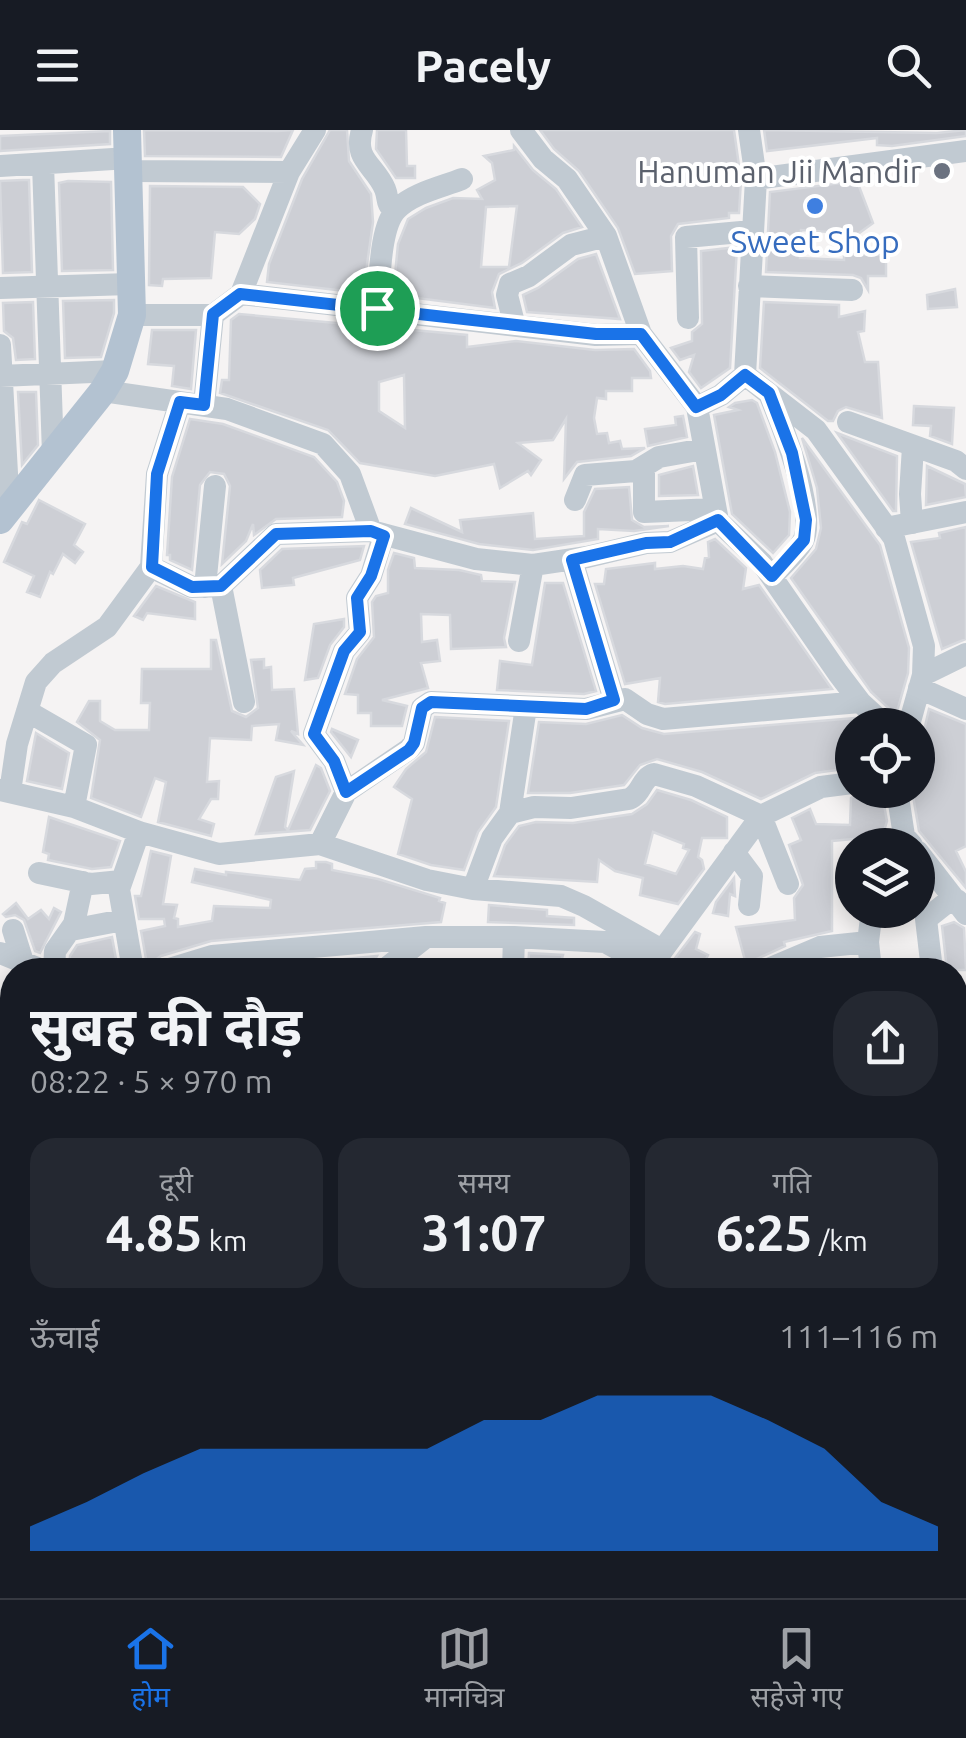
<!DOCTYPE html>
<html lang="hi">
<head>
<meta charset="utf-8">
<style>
	body { margin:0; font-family:Ubuntu,"Noto Sans Devanagari",sans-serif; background:#242831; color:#f1f3f6; height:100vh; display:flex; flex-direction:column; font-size:38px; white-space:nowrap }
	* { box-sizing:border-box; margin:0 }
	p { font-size:32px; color:#9ea1a6 }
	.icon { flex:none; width:55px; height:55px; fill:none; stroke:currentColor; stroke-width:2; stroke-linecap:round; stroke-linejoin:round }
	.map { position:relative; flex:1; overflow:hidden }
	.panel { position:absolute; left:0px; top:828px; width:968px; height:642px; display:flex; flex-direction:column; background:#171b24; border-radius:40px 40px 0 0; box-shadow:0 5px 25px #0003 }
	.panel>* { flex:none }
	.controls { position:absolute; left:835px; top:578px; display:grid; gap:20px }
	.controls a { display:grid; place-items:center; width:100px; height:100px; border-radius:50%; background:#171b24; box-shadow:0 5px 25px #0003; font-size:50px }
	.pin { position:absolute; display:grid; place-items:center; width:85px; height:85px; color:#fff; margin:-42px; border:5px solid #fff; border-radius:50%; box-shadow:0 2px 10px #0007 }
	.round { display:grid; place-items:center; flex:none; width:105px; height:105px; border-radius:40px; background:#242831 }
	.summary { display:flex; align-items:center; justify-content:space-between; height:170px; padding:0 30px }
	h1 { font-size:55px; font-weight:700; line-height:75px }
	.metrics { display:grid; grid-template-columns:repeat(3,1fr); gap:15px; height:170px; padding:10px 30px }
	.metrics div { display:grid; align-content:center; border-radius:25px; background:#242831; text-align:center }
	.metrics b { font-size:50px; font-weight:700 }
	.metrics small { font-size:28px; font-weight:400 }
	.metrics p { font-size:28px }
	.chart { height:280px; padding:20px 30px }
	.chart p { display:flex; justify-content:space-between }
	.chart svg { width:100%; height:180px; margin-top:10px; fill:#1a73e8; opacity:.7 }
	header { display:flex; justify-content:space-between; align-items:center; height:130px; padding:0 30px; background:#171b24; font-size:45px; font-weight:700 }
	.tabs { display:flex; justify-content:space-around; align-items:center; height:140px; border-top:2px solid #363941; background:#171b24; font-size:28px; color:#9ea1a6 }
	.tabs a { display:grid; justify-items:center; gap:5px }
	.tabs .on { color:#1a73e8 }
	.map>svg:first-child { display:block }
	.building { fill:#cdcfd5; stroke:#d7d9de; stroke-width:2.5; fill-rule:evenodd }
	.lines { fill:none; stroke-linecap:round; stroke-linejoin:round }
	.minor { stroke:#c1cad2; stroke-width:22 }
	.major { stroke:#b3c2d1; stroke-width:28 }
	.route-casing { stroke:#fff; stroke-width:20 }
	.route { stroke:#1a73e8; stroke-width:12 }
	.worship-dot { fill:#6b7280; stroke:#fff; stroke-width:4 }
	.shop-dot { fill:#3f7fe0; stroke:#fff; stroke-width:4 }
	.labels { text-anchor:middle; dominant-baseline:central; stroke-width:8; stroke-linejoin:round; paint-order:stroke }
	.worship-label { font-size:32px; fill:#5b616d; stroke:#fff; text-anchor:end }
	.shop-label { font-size:32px; fill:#366cbe; stroke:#fff }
</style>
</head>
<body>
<header><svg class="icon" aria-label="menu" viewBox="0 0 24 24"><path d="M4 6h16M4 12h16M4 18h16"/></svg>Pacely<svg class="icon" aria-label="search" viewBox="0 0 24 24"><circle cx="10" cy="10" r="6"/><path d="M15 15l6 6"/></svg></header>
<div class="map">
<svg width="966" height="1468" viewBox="0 0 966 1468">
	<rect width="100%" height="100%" fill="#f5f3f3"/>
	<!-- building -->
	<path class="building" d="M144,0L278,1L293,0L281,27L145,26Z
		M330,0H347L349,31L371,64L373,92L363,163L267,152L269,134L302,49Z
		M377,0H406L407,36H415V48H396L376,19Z
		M540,0H734L741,50L739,83H729V88L678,94L671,106L672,141L635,144L618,98L579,41L554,19Z
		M764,0L937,3L966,0V6L892,16L877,15V8L767,21Z
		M110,1V14L0,21V6Z
		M514,16L533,40L556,59L582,97L563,103L522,133L499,144L492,162L495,178L393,165L398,114L408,89L426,78L453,68L482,69L477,60L495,50L492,33L484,26L514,20ZM517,76L509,137H481L486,77Z
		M23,50H29L32,142L3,143L0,51Z
		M68,51L111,52L113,140L62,141L59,53Z
		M857,51L873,93L844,114L845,103L801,100L800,128L844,130V124L886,125V146H868V160L861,148L853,145L766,142L770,62Z
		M150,56L243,57L260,74L255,89L239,104L215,102L211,148L163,149L162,156L149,155Z
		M737,117L730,238L701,258L689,242L694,225L680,230L671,218L692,211V202L702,194L701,121Z
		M596,124L620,189L527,182L523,165L538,158L578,129Z
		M955,159L957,177L928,179L927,165Z
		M114,170V183L101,227L65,228L63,171Z
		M33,172L35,229L16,230L13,208L4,201L3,173Z
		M764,172L839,175V187L865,181L864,201L858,202L865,232H878L882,288L846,277L838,281L833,291H828L760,238Z
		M239,184L467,205V217L516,211L595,220L634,219L650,241L651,248H632V261H606V269L597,268L594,288L597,304L607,303L609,313L620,311L622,319L645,318L631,326L577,332L564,349L566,289L553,310L518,313L541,330L531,345L528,341L500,358L494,334L435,346L360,333L328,300L220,263L222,250H229L231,190ZM404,245L405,298L379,281V252Z
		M152,200H196L191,259L172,256L174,236L148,234Z
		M18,262H36L38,315L22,335Z
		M752,270L757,273L775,322L790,382L789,405L773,423L732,384L714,285L738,280L729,277L735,273Z
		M914,276L954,278L952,314L930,306L931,296L913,295Z
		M683,286L687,307L648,316L645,299L676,295L675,287Z
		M190,289L223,294L314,327L337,352L344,371L342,387L276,389L254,405L253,394L246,411L222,434L230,356L224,344L210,342L200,355L192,440L170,430V425H167L172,347Z
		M837,303L897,326L896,381H893Z
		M802,308L880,415L909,518L908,543L896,585L871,562L791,448L816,419L821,398L817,358Z
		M693,336L698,365L659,366V345Z
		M927,336L965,354L966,367L926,375Z
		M629,357L632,390L644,397L669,396L634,401L598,399V409L533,420L479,414L405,394L411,378L462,402L460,390L533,383L535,409L584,406V382L595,359Z
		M39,370L85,394L74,415L83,422L75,433L63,424L53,444L50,442L40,467L27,462L34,446L4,432L22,392L27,394Z
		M966,397V509L942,519L911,412L940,408L939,403Z
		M715,409L746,438L743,459L759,455L832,559L665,574L658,572L660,548L625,554L595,454H604L606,439L655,433V439L683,436L703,439L705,428L709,427L708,412Z
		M364,416L360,430L293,448L294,455L262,458L260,440L282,419Z
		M394,423L414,428L415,438L459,440L481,445L482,451L515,452L504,508L506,517L451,519L450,485L421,484L422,512L437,510L440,531L421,533L428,558L382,570L407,576L402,596H371V583H358V565L345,564L357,529L374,507L372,472L376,466L388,463V440Z
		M545,453H563L596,561L584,564L497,560L500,531L532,535Z
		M156,456L195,472V489L147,483L143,490L134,486Z
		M344,489V497L330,515L318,548L305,550L314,494Z
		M211,510H216L232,581L246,587L258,578L251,530L264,529V538L271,537L272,560L294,559L298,604L291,601L303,615L276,610L279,594L252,596L251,610L210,608L207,652L219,651L218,669H211L199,689L214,694L211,706L158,692L166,652L155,648L141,687L91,668L100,610L77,592L89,571H100V591L115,600H149L150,573H141L142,539H211Z
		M929,579L966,594V716L956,721L966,742V758L919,701L912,660H918V627Z
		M622,585L642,598L664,604L855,588L863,595H852V638L815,643L761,669L702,642L657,629L640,635L624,655L570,663H528L539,592L586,594Z
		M435,587L509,591L496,677L478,702L464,740L431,735L398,724L412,669L394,657L406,639L426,622Z
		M332,599L358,610L351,627L331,602Z
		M36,603L69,623L62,659L27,651Z
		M316,635L321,638L330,661L310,700L256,704L276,647L294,641L285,697L288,700Z
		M657,660L691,670L727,687V708H702L698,727L702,730L704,739L678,774L640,765L643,748L615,741L599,730L597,752L494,746L505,715L519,696L536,692L573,693L632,684L647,674ZM653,702L684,714L683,718L689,720L676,744L645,734Z
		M865,660L882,664L887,691L880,715H864V708L832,711V801L784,812L785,816L746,834L736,797L795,790L794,768L803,755L789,715L801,710L792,688L810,679L816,694L850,695L851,668Z
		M49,687L120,711L111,737L92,739L48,730L49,724L43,722Z
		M151,721L171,726L163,774L177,775L174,788L178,789V797L212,791L214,776L270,778L271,770L192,752L195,739L226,745V742L300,750L305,739L316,738V732H326L332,734V740L378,749L440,768L439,771L445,773L441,792L211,811L161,826L154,831L151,840H148L141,801L165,796L164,789H139L135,766H141Z
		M734,748L735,766L730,764L728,786L713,783L716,772Z
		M16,773L28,789L41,780L49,789L54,778L61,782L40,823L35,821L24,790L15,785L6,787L3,784Z
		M489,775L547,780V786L574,788V795L488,792Z
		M954,792L964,798L966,840H947L942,796Z
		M695,802L700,804L696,819L708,825L701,840H666Z
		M112,807L118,840H69L70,826L77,815Z
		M529,823L563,825L559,840H528Z
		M377,826L369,840H283V835Z
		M12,1050V1144L0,1146V1054Z"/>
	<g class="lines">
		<!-- minor -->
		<path class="minor" d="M362,0C353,30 375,35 385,59C389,69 385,73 395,81
			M521,0L543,29L567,49L606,106L641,204L697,277L721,265L745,245
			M749,0L756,49L745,245L816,300L894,408L924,516L923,545L909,595
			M43,34L53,324
			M0,36L129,28
			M130,41L289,42L241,164
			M289,42L315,0
			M756,49L966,21
			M749,156L852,160
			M0,158L130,154
			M377,178C380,153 379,96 397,79C413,63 442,57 462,49
			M132,185H213L241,164L596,205L641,204
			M688,188L686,107L752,101
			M514,193L507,165L510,154L529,146L571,115L606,106
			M0,215L9,380
			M0,246L115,241
			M103,261L227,279L323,314L350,344L371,401
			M770,266C782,295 817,383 803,411C796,424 782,435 772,447
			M180,272L157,344L151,437L192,457L221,456L276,404L371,401L476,429L533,435L587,427L646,413L670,412L718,391L762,433L838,543L860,572L885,595
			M204,275L213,185
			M697,277L718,391
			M848,292L956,331L966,339
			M644,337V382L715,379
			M575,370L585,345L636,341L659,327L704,319
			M912,393L910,364L913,317
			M886,398L966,382
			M572,430L614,570
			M221,456L244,572
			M205,457L215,356
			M519,511L533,435
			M923,545L966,524
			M919,558L966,579
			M27,581L86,615L74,677
			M0,660L74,677L139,702L219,724L320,714L427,750L473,759L561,766L584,776L662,820
			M897,660L904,706L912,715
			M10,662L17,614L36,552L53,533L107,497L151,437
			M346,662L334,631L314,604L344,521L360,502L357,468L371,446L383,407
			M510,683L526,577
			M320,714L346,662L409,619L414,613L422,578L431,572L586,579L625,569L647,584L663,589L860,572
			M734,722L752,746L749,775
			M918,722L966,784
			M39,743L91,754L121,751
			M473,759L492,708L510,683L534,677L571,678L629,669C642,664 641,648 654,644L696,656L761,686L788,754
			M13,800L23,832
			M71,800L123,790
			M0,823L42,840
			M656,829L761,686L821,657L852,653
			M54,840L55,821L74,794L83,752
			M133,840L119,759L139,702
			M166,840L212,826L426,807H514L605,812L650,837
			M384,840L426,807
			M513,840L514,807
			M766,840L820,817L868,812
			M871,840L868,812L872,780
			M932,840L926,789L945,774L957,770
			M0,878L11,904
			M955,916L966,927
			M955,1066H966
			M0,1161L12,1159
			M958,1181L963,1207V1221L956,1236V1279L966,1318
			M0,1214L12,1212
			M0,1456L12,1439
			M809,1458L810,1468
			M682,1460L725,1468
			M548,1468V1458"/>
		<!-- major -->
		<path class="major" d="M0,390L103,261L115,241L132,185L127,0
			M0,1227L12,1249
			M264,1468L269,1458"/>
	</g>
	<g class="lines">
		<defs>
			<path id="route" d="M240,164L596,204H641L696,277L721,265L745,245L769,263L792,323L806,390L804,410L772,446L718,390L670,412L646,413L572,430L614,570L586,579L431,572L422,578L414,613L409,620L346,662L334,631L314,604L344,521L360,502L357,468L371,446L384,406L371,401L276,404L221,456L192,457L152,437L157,344L180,272L204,275L213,184Z"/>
		</defs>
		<!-- route casing -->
		<use href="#route" class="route-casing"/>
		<!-- route -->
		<use href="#route" class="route"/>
	</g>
	<!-- markers -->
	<circle class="worship-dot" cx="942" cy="41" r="10"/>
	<circle class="shop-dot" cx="815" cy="76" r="10"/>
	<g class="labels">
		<!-- worship labels -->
		<g class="worship-label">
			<text x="922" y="41">Hanuman Jii Mandir</text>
		</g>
		<!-- shop labels -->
		<g class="shop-label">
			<text x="815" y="111">Sweet Shop</text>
		</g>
	</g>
</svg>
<div class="controls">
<a><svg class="icon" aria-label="locate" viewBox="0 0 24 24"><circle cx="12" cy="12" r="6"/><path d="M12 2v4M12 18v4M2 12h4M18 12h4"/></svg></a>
<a><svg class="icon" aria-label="layers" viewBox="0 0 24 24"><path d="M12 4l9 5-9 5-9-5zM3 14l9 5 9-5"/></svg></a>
</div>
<div class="pin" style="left:377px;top:178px;background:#1e9e55"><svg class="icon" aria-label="arrive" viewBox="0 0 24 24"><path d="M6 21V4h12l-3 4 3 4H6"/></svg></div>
<section class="panel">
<div class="summary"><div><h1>सुबह की दौड़</h1><p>08:22 · 5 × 970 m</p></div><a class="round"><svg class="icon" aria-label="share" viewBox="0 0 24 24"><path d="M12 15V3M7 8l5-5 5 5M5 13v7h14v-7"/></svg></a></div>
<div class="metrics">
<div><p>दूरी</p><b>4.85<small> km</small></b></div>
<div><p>समय</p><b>31:07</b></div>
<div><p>गति</p><b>6:25<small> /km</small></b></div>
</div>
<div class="chart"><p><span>ऊँचाई</span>111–116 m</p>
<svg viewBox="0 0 160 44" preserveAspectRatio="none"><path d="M0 44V38L10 32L20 25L30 19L40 19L50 19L60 19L70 19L80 12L90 12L100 6L110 6L120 6L130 12L140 19L150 32L160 38V44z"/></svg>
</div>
</section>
</div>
<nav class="tabs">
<a class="on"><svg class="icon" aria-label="home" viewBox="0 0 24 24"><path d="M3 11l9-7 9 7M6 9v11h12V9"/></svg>होम</a>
<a><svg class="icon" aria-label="map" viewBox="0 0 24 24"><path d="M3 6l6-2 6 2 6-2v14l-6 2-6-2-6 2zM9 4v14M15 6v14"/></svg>मानचित्र</a>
<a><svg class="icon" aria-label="saved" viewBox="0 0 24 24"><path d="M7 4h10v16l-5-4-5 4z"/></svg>सहेजे गए</a>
</nav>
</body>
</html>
